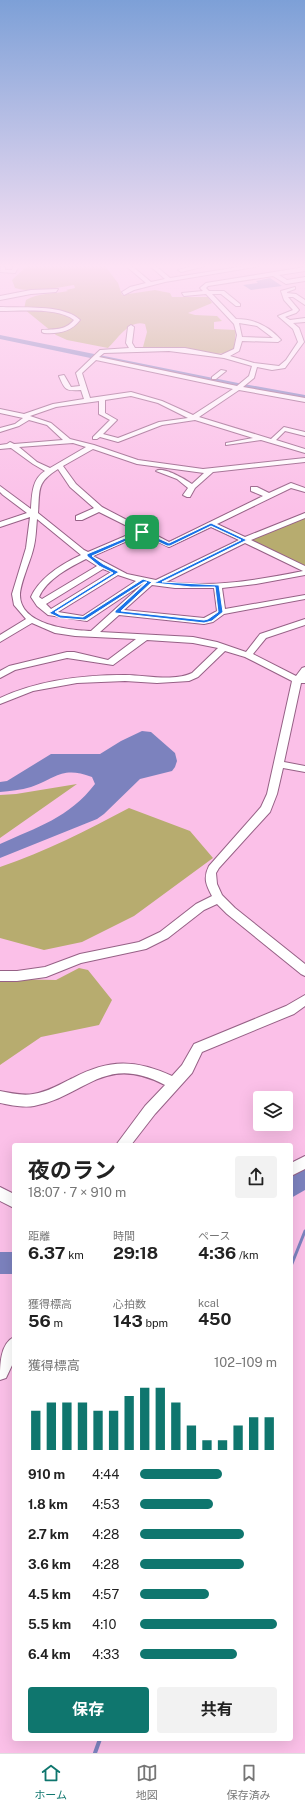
<!DOCTYPE html>
<html lang="ja">
<head>
<meta charset="utf-8">
<style>
	body { margin:0; font-family:"Public Sans","Noto Sans JP",sans-serif; background:#f2f2f2; color:#222; height:100vh; display:flex; flex-direction:column; font-size:15px; white-space:nowrap }
	* { box-sizing:border-box; margin:0 }
	p { font-size:13px; color:#767676 }
	.icon { flex:none; width:22px; height:22px; fill:none; stroke:currentColor; stroke-width:2; stroke-linecap:round; stroke-linejoin:round }
	.map { position:relative; flex:1; overflow:hidden }
	.details { position:absolute; left:12px; top:1143px; width:281px; height:598px; display:flex; flex-direction:column; background:#fff; border-radius:4px; box-shadow:0 4px 16px #0002 }
	.details>* { flex:none }
	.tools { position:absolute; left:253px; top:1091px; display:grid; gap:8px }
	.tools a { display:grid; place-items:center; width:40px; height:40px; border-radius:4px; background:#fff; box-shadow:0 4px 16px #0002; font-size:20px }
	.pin { position:absolute; display:grid; place-items:center; width:34px; height:34px; color:#fff; margin:-17px; border-radius:8px; box-shadow:0 2px 6px #0006 }
	.round { display:grid; place-items:center; flex:none; width:42px; height:42px; border-radius:4px; background:#f2f2f2 }
	.head { display:flex; align-items:center; justify-content:space-between; height:68px; padding:0 16px }
	h1 { font-size:22px; font-weight:700; line-height:30px }
	.metrics { display:grid; grid-template-columns:repeat(3,1fr); gap:6px; height:68px; padding:4px 16px }
	.metrics div { display:grid; align-content:center }
	.metrics b { font-size:17px; font-weight:700 }
	.metrics small { font-size:11px; font-weight:400 }
	.metrics p { font-size:11px }
	.chart { height:112px; padding:8px 16px }
	.chart p { display:flex; justify-content:space-between }
	.chart svg { width:100%; height:72px; margin-top:4px; stroke:#0f766e; stroke-width:6 }
	.button { display:flex; gap:8px; margin-top:auto; padding:8px 16px }
	.button a { flex:1; height:46px; border-radius:4px; background:#0f766e; color:#fff; font-size:16px; font-weight:700; line-height:46px; text-align:center }
	.button a+a { background:#f2f2f2; color:#222 }
	ul { padding:0 16px; list-style:none; font-size:13px }
	li { display:grid; grid-template-columns:64px 48px 1fr; align-items:center; height:30px }
	li i { height:10px; border-radius:5px; background:#0f766e }
	.dock { display:flex; justify-content:space-around; align-items:center; height:56px; border-top:1px solid #e0e0e0; background:#fff; font-size:11px; color:#767676 }
	.dock a { display:grid; justify-items:center; gap:2px }
	.dock .on { color:#0f766e }
	.map>svg:first-child { display:block }
	.green { fill:#b7ac6f }
	.water { fill:#7c82be }
	.lines { fill:none; stroke-linecap:round; stroke-linejoin:round }
	.stream-far1 { stroke:#7c82be; stroke-width:3 }
	.stream { stroke:#7c82be; stroke-width:4 }
	.river { fill:#7c82be; fill-rule:evenodd }
	.minor-casing { stroke:#966186; stroke-width:2 }
	.minor { fill:#fff; fill-rule:evenodd }
	.route { fill:#1a73e8; stroke:#fff; fill-rule:evenodd }
</style>
</head>
<body>
<div class="map">
<svg width="305" height="1753" viewBox="0 0 305 1753">
	<rect width="100%" height="100%" fill="#fbc0e8"/>
	<!-- green -->
	<path class="green" d="M27,266H105L118,283L122,295L155,290L170,293L172,297H208L212,303L188,313L195,315L217,316L222,321L214,322V329L236,330L234,349L229,352L218,354L169,347H143L147,332L145,324C130,319 118,338 108,348L67,340L56,335L24,309L26,300C38,293 53,294 68,291L66,290L75,288L74,285C55,288 33,293 15,288L12,280Z
		M305,516V567L250,541V539Z
		M77,784L0,838V795L16,794Z
		M129,808L190,831L213,858L134,916L82,942L44,950L0,938V867C45,852 87,830 129,808Z
		M79,968L88,970L112,1000L99,1025L41,1037L0,1065V979L56,980Z"/>
	<!-- water -->
	<path class="water" d="M270,278L282,286L251,290L243,285L258,283L256,281Z
		M142,731L151,732L175,753L177,761L175,767L172,771L140,779L104,814L97,819L0,858V844C37,827 69,818 95,784L92,777C62,766 57,778 31,787C21,790 10,791 0,792V782L7,781L51,754H100L121,741Z"/>
	<g class="lines">
		<!-- stream-far1 -->
		<path class="stream-far1" d="M291,1266L305,1231"/>
		<!-- stream -->
		<path class="stream" d="M95,1753L100,1739"/>
		<!-- river -->
		<path class="river" d="M0,335L238,383L305,395V401L238,389L0,339Z
			M305,1169V1190L291,1198V1176Z
			M0,1252H14V1274H0Z"/>
		<defs>
			<path id="minor" d="M14,266H19L15,273L0,272L1,267H5V270H12Z
				M126,266H132L151,282L165,279L150,266H156L170,278L245,266H260L165,282L134,290L124,295L122,292L130,287L146,283Z
				M193,266H206L181,272L178,270Z
				M305,267V271L279,275L287,280L305,277V281L286,284L273,276L208,286L206,288L209,291H224L240,304V306H236L221,294H212L236,319C254,319 269,326 281,340L278,342L242,341L239,351L230,356L254,363L279,366L286,360L298,342L293,329L278,316L293,310L284,300L281,291L295,287V289L287,292V293L296,294L305,300V305L293,297H288L299,310L296,313L285,317L290,320L305,318V322L293,323L299,328L304,342L285,368L272,370L257,367L254,378L243,387L305,398V402L239,390L199,417L271,439L284,427L305,432V436L285,431L276,440L305,449V453L261,440L226,445V443L253,438L195,420L162,425L118,442L100,437L97,439H93V437L110,420L99,414V401L56,407L30,416L51,423L70,439L94,445L138,460L203,469L305,458V462L213,472L195,488L190,497H187L183,495L188,488L177,479L156,471C163,466 185,479 192,484L204,473L137,464L93,449L63,466L76,484L102,507L169,542L263,496L251,491V487H257L269,493L291,483L305,488V492L291,488L217,524L245,537L305,513V518L251,540L305,566V575L256,584L222,588L225,609L305,595V599L224,614L213,622L204,624L119,615L100,632L193,637L217,642L246,652L260,634L305,619V625L266,638L253,654L296,676L302,668L305,667V683H301L284,762L305,766V772L283,768L277,794L270,812L219,868L216,873L217,884L222,895L235,908L305,964V976L301,974L227,914L217,904L204,910L168,938L146,949L81,963L46,977L17,981H0V971H17L45,967L80,954L139,942L160,932L196,904L212,896C206,885 203,878 209,866L261,807L267,794L292,681L245,657L225,651L198,677L189,681L157,683L125,681L77,683L33,691L0,704V698C39,680 82,675 125,675C145,675 173,682 192,673L218,648L193,643L147,640L113,665L67,658L15,670L0,678V671L9,666L67,652H74L108,660L136,639L75,636L55,633L32,623L0,642V635L26,619L14,605L12,594L26,548L30,517L0,527V522L27,513L3,495L0,492V486L31,509C32,494 32,479 45,471L33,464L11,448L0,449V445L7,444L10,442L14,444L63,440L47,425L29,420L19,426L0,432V428L15,424L23,418L0,413V409L24,414L53,404L84,399L81,390C65,391 65,390 59,376L64,375L71,387L80,386L76,373L100,350L129,348L126,343L128,327L131,325L134,327L132,343L135,348H185L221,355L234,349L237,335L234,324L206,294L184,296L182,293L203,291L200,288L206,283ZM239,323L257,326L273,338L242,337ZM169,351L224,358L252,366L249,376L237,386L99,357L104,353ZM96,360L233,389L193,415L162,401L131,392L90,398L82,373ZM131,396L158,403L188,418L159,422L118,438L103,434L117,420L105,413V400ZM73,443L86,447L50,468L37,462L19,447ZM58,469L70,487L94,508L76,516V520H82L99,512L137,531L88,552L84,550L38,513C40,489 36,483 58,469ZM37,519L81,555C62,564 40,577 31,597L37,606L48,615L87,621L144,583L91,631C69,630 20,625 20,595C20,584 30,562 33,550C36,540 36,529 37,519ZM211,527L239,540L156,580L127,574L93,556L143,534L169,547ZM245,543L303,571C258,580 212,588 166,582ZM86,559L97,566L42,599L39,597C47,579 70,567 86,559ZM103,569L111,572L51,609L46,604ZM118,575L136,581L83,616L58,612ZM152,585L175,588H214L217,611L204,618L124,610Z
				M58,289L56,292L31,294L0,300V296L31,290Z
				M0,307C21,308 64,304 80,320C71,332 58,334 44,333L42,332V330C54,329 65,331 74,320C58,307 20,311 0,311Z
				M221,370L226,371L216,379H212V377Z
				M305,995V1006L294,1014L202,1052L192,1073L155,1114L131,1145H116L145,1106L165,1085C104,1053 86,1096 34,1106C23,1108 11,1105 0,1103V1091C11,1093 22,1096 33,1094C48,1092 60,1084 73,1078C109,1059 135,1059 172,1076L182,1065L194,1044L286,1006Z
				M305,1156V1169L291,1176V1163Z
				M0,1187L14,1194V1208L0,1201Z
				M14,1337V1361L6,1378L0,1380C0,1365 0,1344 14,1337Z"/>
		</defs>
		<!-- minor casing -->
		<use href="#minor" class="minor-casing"/>
		<!-- minor -->
		<use href="#minor" class="minor"/>
	</g>
	<!-- sky -->
	<linearGradient id="sky" x2="0" y2="1"><stop stop-color="#7da0d7"/><stop offset="0.52" stop-color="#fde3f5"/><stop offset="1" stop-color="#fde3f5" stop-opacity="0"/></linearGradient>
	<rect width="305" height="512" fill="url(#sky)"/>
	<!-- route -->
	<path class="route" d="M211,523L247,540L162,582L219,585L223,612L212,621L204,623L115,613V611L147,582H144L85,620L60,618L49,613L113,573L99,566L87,556V554L142,531L169,543ZM211,526L241,540L154,583L191,587H215L218,612L208,619L204,620L121,611L152,582L143,579L83,617L60,615L55,612L119,572L103,564L92,556L142,534L167,546H170Z"/>
</svg>
<div class="tools">
<a><svg class="icon" aria-label="layers" viewBox="0 0 24 24"><path d="M12 4l9 5-9 5-9-5zM3 14l9 5 9-5"/></svg></a>
</div>
<div class="pin" style="left:142px;top:532px;background:#1e9e55"><svg class="icon" aria-label="arrive" viewBox="0 0 24 24"><path d="M6 21V4h12l-3 4 3 4H6"/></svg></div>
<section class="details">
<div class="head"><div><h1>夜のラン</h1><p>18:07 · 7 × 910 m</p></div><a class="round"><svg class="icon" aria-label="share" viewBox="0 0 24 24"><path d="M12 15V3M7 8l5-5 5 5M5 13v7h14v-7"/></svg></a></div>
<div class="metrics">
<div><p>距離</p><b>6.37<small> km</small></b></div>
<div><p>時間</p><b>29:18</b></div>
<div><p>ペース</p><b>4:36<small> /km</small></b></div>
</div>
<div class="metrics">
<div><p>獲得標高</p><b>56<small> m</small></b></div>
<div><p>心拍数</p><b>143<small> bpm</small></b></div>
<div><p>kcal</p><b>450</b></div>
</div>
<div class="chart"><p><span>獲得標高</span>102–109 m</p>
<svg viewBox="0 0 160 44" preserveAspectRatio="none"><path d="M5 44V20M15 44V15M25 44V15M35 44V15M45 44V20M55 44V20M65 44V11M75 44V6M85 44V6M95 44V15M105 44V29M115 44V38M125 44V38M135 44V29M145 44V24M155 44V24"/></svg>
</div>
<ul>
<li><b>910 m</b>4:44<i style="width:60%"></i></li>
<li><b>1.8 km</b>4:53<i style="width:53%"></i></li>
<li><b>2.7 km</b>4:28<i style="width:76%"></i></li>
<li><b>3.6 km</b>4:28<i style="width:76%"></i></li>
<li><b>4.5 km</b>4:57<i style="width:50%"></i></li>
<li><b>5.5 km</b>4:10<i style="width:100%"></i></li>
<li><b>6.4 km</b>4:33<i style="width:71%"></i></li>
</ul>
<div class="button"><a>保存</a><a>共有</a></div>
</section>
</div>
<nav class="dock">
<a class="on"><svg class="icon" aria-label="home" viewBox="0 0 24 24"><path d="M3 11l9-7 9 7M6 9v11h12V9"/></svg>ホーム</a>
<a><svg class="icon" aria-label="map" viewBox="0 0 24 24"><path d="M3 6l6-2 6 2 6-2v14l-6 2-6-2-6 2zM9 4v14M15 6v14"/></svg>地図</a>
<a><svg class="icon" aria-label="saved" viewBox="0 0 24 24"><path d="M7 4h10v16l-5-4-5 4z"/></svg>保存済み</a>
</nav>
</body>
</html>
